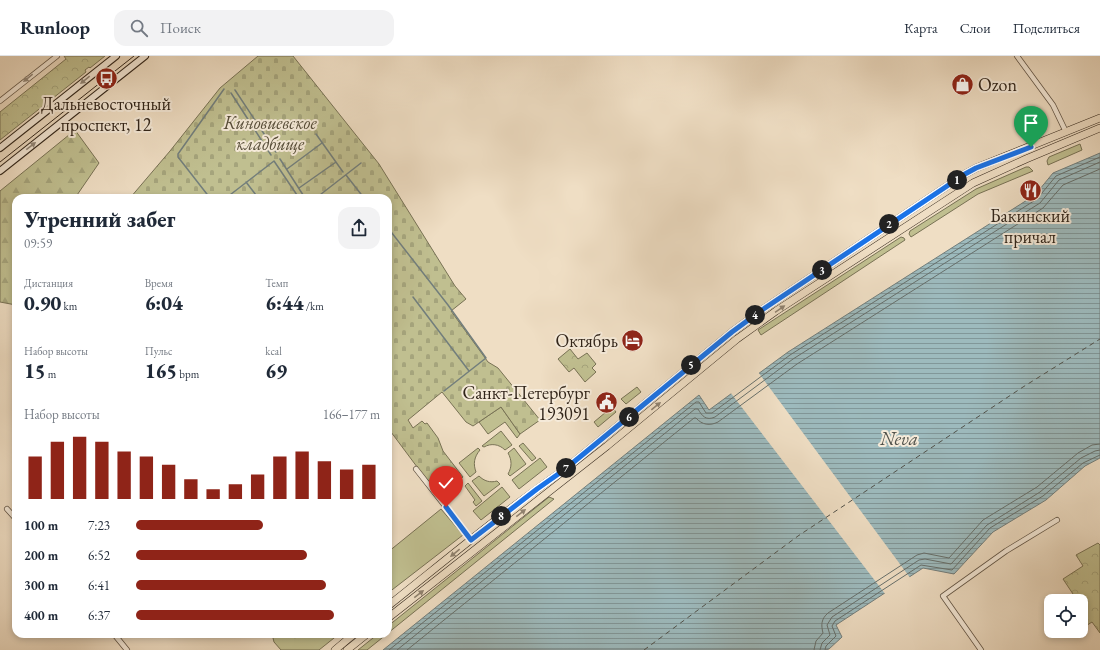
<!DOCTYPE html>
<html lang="ru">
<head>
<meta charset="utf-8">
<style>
	body { margin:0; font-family:"EB Garamond",serif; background:#f2f2f3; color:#1f2937; height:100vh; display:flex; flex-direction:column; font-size:15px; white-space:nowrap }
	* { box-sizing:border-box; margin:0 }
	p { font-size:13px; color:#747a83 }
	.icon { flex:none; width:22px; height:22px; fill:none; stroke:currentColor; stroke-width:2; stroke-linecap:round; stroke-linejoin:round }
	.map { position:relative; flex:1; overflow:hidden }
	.sheet { position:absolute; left:12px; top:138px; width:380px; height:444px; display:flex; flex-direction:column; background:#fff; border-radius:12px; box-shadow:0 2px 6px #0003 }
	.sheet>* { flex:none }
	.tools { position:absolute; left:1044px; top:538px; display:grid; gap:8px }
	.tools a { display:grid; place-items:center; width:44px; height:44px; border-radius:8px; background:#fff; box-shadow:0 2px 6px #0003; font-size:20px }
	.pin { position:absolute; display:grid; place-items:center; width:34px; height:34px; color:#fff; margin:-41px -17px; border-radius:50% 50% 50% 0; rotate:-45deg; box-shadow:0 0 4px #0007 }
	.pin .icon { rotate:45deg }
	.km { position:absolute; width:20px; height:20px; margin:-10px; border-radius:50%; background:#222; color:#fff; font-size:11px; line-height:20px; text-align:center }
	.round { display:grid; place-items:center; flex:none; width:42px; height:42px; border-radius:12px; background:#f2f2f3 }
	.summary { display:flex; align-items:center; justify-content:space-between; height:68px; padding:0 12px }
	h1 { font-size:22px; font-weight:800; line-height:30px }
	.stats { display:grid; grid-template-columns:repeat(3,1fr); gap:6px; height:68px; padding:4px 12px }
	.stats div { display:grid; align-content:center }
	.stats b { font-size:20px; font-weight:800 }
	.stats small { font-size:11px; font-weight:400 }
	.stats p { font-size:11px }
	.chart { height:112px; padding:8px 12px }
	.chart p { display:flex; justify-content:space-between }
	.chart svg { width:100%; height:72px; margin-top:4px; stroke:#8f2418; stroke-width:6 }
	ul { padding:0 12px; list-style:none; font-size:13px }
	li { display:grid; grid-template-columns:64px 48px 1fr; align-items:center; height:30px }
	li i { height:10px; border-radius:5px; background:#8f2418 }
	header { display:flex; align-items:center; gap:24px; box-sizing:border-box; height:56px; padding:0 20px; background:#fff; border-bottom:1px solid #e0e1e3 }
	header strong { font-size:19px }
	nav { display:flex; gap:22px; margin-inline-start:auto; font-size:14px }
	.search { width:280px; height:36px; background:#f2f2f3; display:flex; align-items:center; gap:10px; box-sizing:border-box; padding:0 14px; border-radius:12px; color:#747a83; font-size:15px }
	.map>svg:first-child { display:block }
	.grass { fill:#c0bf90; stroke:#787255 }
	.forest { fill:url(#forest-firs); stroke:#787255 }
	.cemetery { fill:url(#cemetery-stones); stroke:#787255 }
	.park { fill:url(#park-crowns); stroke:#787255 }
	.water { fill:url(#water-rules); stroke:#727e7c }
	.pier { fill:#efdec4 }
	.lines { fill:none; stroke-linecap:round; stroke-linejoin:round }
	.shore { stroke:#67706c; stroke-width:1 }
	.stream { stroke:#727e7c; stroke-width:1.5 }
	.ferry { stroke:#51524b; stroke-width:1; stroke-dasharray:5 4; stroke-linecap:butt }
	.minor-casing { stroke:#605344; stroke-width:6 }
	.secondary-casing { stroke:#31251a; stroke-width:8 }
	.primary-casing { stroke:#31251a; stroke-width:8 }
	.minor { stroke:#f5ead9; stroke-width:4.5 }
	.secondary { stroke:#f5ead9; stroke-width:6 }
	.primary { stroke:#efdec4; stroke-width:7 }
	.tram { stroke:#31251a; stroke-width:1 }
	.oneway { fill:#93887a }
	.oneway2 { fill:#90826f }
	.route-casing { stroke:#fff; stroke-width:8 }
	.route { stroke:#1a73e8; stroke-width:5 }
	.labels { text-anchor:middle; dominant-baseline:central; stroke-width:4; stroke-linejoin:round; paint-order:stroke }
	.poi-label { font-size:18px; fill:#31251a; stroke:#f5ead9 }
	.park-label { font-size:18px; font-style:italic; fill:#554c38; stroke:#f5ead9 }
	.water-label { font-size:19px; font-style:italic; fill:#51524b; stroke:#f5ead9 }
</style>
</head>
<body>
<header>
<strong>Runloop</strong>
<div class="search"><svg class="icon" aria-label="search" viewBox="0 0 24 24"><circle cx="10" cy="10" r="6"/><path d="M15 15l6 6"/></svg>Поиск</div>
<nav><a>Карта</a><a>Слои</a><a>Поделиться</a></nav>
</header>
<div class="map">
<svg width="1100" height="594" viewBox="0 0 1100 594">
	<defs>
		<pattern id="forest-firs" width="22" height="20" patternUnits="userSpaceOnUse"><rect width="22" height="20" fill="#c0bf90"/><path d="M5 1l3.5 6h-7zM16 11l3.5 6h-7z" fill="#a5a47c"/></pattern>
		<pattern id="cemetery-stones" width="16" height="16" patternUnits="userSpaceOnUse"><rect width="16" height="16" fill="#c0bf90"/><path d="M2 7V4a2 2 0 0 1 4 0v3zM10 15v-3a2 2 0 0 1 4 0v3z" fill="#a5a47c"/></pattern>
		<pattern id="park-crowns" width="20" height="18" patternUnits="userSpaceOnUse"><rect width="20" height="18" fill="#c0bf90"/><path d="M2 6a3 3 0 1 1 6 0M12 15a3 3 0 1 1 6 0" fill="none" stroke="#a5a47c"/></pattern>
		<pattern id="water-rules" width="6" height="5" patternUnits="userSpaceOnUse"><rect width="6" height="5" fill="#9dbabd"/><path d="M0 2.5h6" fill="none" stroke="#819799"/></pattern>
	</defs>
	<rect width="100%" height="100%" fill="#efdec4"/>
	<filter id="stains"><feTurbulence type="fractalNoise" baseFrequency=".005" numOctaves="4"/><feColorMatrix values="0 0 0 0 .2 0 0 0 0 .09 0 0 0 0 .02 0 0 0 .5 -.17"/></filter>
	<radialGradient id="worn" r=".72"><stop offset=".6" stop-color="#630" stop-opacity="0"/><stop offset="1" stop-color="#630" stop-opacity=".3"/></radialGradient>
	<!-- grass -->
	<path class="grass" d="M1080,88L1082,94L1048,109L1047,105L1049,101Z
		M1026,111H1029L1033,115L978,138L911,181L909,178L910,175L976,133Z
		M901,181L904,182L905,184L761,279L758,274Z
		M637,331L641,336L626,348L621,343Z
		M501,351L520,378L517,382L505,366L488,378L479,366Z
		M612,351L616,356L598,371L594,366Z
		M501,375L512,389L505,394C499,388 491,387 484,391L482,390Z
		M478,392L480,394C474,401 473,408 476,416L470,421L459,407Z
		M514,392L526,408L510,420L508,418C512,411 512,404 508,397Z
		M540,402L547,411L519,433L512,424Z
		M479,420C484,425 490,427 497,425L500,428L484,440L472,425Z
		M468,427L482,445L476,450L473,446L475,444L465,430Z
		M502,431L510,441L481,464L473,455Z
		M549,441L554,443L388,577V570Z
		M441,453L463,479L388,537V496Z
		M272,578H290L295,582L300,578H339L319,594H281L274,586Z
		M378,578H387L367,594H358Z"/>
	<!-- forest -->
	<path class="forest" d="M75,74L99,107L75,142H16V249L0,246V135Z"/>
	<!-- cemetery -->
	<path class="cemetery" d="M258,0H293L379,108L455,230L466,243L451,255L488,306L498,312L540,364L520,378L501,351L473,370L466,366L442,336L408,364L413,372L422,365L425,368L427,367L438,382L443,395L463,421L438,439L388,372V142H130L170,95L220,32Z"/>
	<!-- park -->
	<path class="park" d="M64,0H105L90,12L89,11L85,14L86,16L0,84V56L66,3Z
		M570,293L578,303L587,297L596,308L592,312L596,316L585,326L574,312L569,316L558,303Z
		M523,387L536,402L532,405L519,390Z
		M1098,487L1100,489V577L1092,566L1081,573V545H1070L1075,541L1063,523L1083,510L1076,499Z"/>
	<!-- water -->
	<path class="water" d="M1100,97V402L1085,410L1046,444L993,476L954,518L923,512L836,569L842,581L829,593L825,594H383L699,339L709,354L788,296L1035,139L1053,117Z"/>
	<!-- pier -->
	<path class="pier" d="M758,316L911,523L886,539L730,336Z"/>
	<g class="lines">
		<!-- shore -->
		<path class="shore" d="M389,594L696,346H699L706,357H712L790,299L1037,143L1056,120L1100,101
			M397,594L695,353H698C702,360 706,365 715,361L793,303L1040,147L1059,124L1100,106
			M407,594L694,362H696C702,369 710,370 718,366L797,308L1043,152L1063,129L1100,113
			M814,594L816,585L823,577C821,569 821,563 828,557L917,499L924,497L949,502L983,464L1037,431L1078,397L1092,389L1100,388
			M820,594L822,587L830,579L827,569L832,561L919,504L925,503L951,508L987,469L1040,436L1081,402L1095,395L1100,394
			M825,594L826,590L836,580L832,570L835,565L921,509L952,514L990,472L1043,440L1083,407L1100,399"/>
		<!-- stream -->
		<path class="stream" d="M235,34L276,96
			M231,37L271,99
			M316,78L343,116
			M280,103L305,142
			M287,113L322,87
			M346,119L364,142
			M246,126L256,139
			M299,132L336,106
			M210,142L178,101V98L224,33
			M226,142L274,105L299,142
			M316,142L361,107
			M388,172L448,249L486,302L444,335
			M413,241L469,315"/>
		<!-- ferry -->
		<path class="ferry" d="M644,594L798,480L1023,331L1100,283"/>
		<defs>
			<path id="minor" d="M1017,0L1053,49L1066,76
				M0,45L57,0
				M416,413L471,483
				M7,453L16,463
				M114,578L127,594
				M981,594L943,540L1006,495L1057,464"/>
			<path id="secondary" d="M0,92L116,0
				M0,115L145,0"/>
			<path id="primary" d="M388,550C446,504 503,456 564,414L732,276L762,254L965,118L976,112L1100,62
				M388,562L607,390L737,283L776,255L973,127L1026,103L1100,72
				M335,594L354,578
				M347,594L367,578"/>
		</defs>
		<!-- minor casing -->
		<use href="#minor" class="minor-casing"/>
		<!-- secondary casing -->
		<use href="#secondary" class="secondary-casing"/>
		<!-- primary casing -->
		<use href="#primary" class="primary-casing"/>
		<!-- minor -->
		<use href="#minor" class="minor"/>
		<!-- secondary -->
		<use href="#secondary" class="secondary"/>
		<!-- primary -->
		<use href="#primary" class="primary"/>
		<!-- tram -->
		<path class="tram" d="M0,106L134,0"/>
	</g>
	<!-- one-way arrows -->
	<defs><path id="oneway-solid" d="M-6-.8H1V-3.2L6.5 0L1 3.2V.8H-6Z"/></defs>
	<g class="oneway">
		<use href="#oneway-solid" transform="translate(28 22) rotate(141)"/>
		<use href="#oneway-solid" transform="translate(85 24) rotate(141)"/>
		<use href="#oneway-solid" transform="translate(31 90) rotate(-38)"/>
	</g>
	<g class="oneway2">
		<use href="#oneway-solid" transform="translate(780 253) rotate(-34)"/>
		<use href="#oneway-solid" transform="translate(656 350) rotate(-39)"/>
		<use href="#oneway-solid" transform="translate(521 457) rotate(-38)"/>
		<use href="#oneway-solid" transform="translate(455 497) rotate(141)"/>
		<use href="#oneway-solid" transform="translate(419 538) rotate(-38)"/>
	</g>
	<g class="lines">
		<defs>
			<path id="route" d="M446,451L471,484L537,433L564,414L732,276L762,254L965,118L976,112L1031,91"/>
		</defs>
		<!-- route casing -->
		<use href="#route" class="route-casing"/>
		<!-- route -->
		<use href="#route" class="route"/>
	</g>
	<!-- icons -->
	<defs>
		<symbol id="bus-disc" viewBox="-11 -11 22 22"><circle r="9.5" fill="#8f2418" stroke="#f5ead9"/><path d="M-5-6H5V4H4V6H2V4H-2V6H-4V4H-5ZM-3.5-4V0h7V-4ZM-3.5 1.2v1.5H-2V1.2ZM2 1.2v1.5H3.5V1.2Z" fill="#fff"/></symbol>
		<symbol id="shop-disc" viewBox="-11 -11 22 22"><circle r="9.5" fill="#8f2418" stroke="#f5ead9"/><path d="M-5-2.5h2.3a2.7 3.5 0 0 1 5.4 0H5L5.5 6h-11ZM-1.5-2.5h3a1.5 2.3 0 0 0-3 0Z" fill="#fff"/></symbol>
		<symbol id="restaurant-disc" viewBox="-11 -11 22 22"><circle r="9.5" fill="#8f2418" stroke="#f5ead9"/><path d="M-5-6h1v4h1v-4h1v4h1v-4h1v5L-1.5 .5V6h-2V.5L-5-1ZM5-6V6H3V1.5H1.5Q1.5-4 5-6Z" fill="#fff"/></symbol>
		<symbol id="hotel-disc" viewBox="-11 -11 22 22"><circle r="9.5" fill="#8f2418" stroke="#f5ead9"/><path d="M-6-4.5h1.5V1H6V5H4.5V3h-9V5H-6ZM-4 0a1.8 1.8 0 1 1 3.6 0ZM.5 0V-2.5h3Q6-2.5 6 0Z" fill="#fff"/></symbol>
		<symbol id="civic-disc" viewBox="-11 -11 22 22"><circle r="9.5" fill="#8f2418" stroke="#f5ead9"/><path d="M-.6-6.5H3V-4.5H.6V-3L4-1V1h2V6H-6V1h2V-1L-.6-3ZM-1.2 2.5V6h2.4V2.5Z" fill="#fff"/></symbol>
	</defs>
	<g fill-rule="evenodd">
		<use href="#bus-disc" x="94" y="10" width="25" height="25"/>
		<use href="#shop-disc" x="950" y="16" width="25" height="25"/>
		<use href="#restaurant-disc" x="1018" y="122" width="25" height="25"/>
		<use href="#hotel-disc" x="620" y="272" width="25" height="25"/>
		<use href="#civic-disc" x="594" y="334" width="25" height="25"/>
	</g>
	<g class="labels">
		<!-- poi labels -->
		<g class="poi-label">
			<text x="978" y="28" text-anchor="start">Ozon</text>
			<text x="106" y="47">Дальневосточный<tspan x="106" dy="21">проспект, 12</tspan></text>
			<text x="1030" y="159">Бакинский<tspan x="1030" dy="21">причал</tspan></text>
			<text x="618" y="284" text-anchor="end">Октябрь</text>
			<text x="590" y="336" text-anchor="end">Санкт-Петербург<tspan x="590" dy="21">193091</tspan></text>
		</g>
		<!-- park labels -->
		<g class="park-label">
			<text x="270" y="66">Киновиевское<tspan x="270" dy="21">кладбище</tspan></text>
		</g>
		<!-- water labels -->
		<g class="water-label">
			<text x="899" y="382">Neva</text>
		</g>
	</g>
	<rect width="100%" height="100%" filter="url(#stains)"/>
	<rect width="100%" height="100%" fill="url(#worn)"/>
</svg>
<div class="tools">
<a><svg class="icon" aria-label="locate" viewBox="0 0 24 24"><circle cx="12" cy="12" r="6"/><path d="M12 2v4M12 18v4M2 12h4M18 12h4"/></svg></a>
</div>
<div class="pin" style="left:1031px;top:91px;background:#1e9e55"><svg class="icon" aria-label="arrive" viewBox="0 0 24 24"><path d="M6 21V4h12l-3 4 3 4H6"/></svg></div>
<div class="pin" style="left:446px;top:451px;background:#d93025"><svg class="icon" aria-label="check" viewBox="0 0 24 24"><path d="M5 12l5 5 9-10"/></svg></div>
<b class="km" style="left:957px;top:124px">1</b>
<b class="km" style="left:889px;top:168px">2</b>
<b class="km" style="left:822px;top:214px">3</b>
<b class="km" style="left:755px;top:259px">4</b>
<b class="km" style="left:691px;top:309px">5</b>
<b class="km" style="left:629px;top:361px">6</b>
<b class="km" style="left:566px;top:412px">7</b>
<b class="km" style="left:501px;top:460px">8</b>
<section class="sheet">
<div class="summary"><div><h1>Утренний забег</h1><p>09:59</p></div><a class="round"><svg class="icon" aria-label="share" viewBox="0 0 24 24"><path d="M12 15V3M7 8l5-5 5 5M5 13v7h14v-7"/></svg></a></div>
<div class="stats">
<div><p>Дистанция</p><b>0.90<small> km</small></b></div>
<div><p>Время</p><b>6:04</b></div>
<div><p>Темп</p><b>6:44<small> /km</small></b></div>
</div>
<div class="stats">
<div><p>Набор высоты</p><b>15<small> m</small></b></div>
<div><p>Пульс</p><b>165<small> bpm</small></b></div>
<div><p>kcal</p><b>69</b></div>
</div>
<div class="chart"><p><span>Набор высоты</span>166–177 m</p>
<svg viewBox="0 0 160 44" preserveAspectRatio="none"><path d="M5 44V18M15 44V9M25 44V6M35 44V9M45 44V15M55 44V18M65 44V23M75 44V32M85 44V38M95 44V35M105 44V29M115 44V18M125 44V15M135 44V21M145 44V26M155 44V23"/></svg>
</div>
<ul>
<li><b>100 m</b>7:23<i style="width:52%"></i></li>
<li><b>200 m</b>6:52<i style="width:70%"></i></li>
<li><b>300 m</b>6:41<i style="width:78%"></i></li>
<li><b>400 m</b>6:37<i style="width:81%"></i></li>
</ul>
</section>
</div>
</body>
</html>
